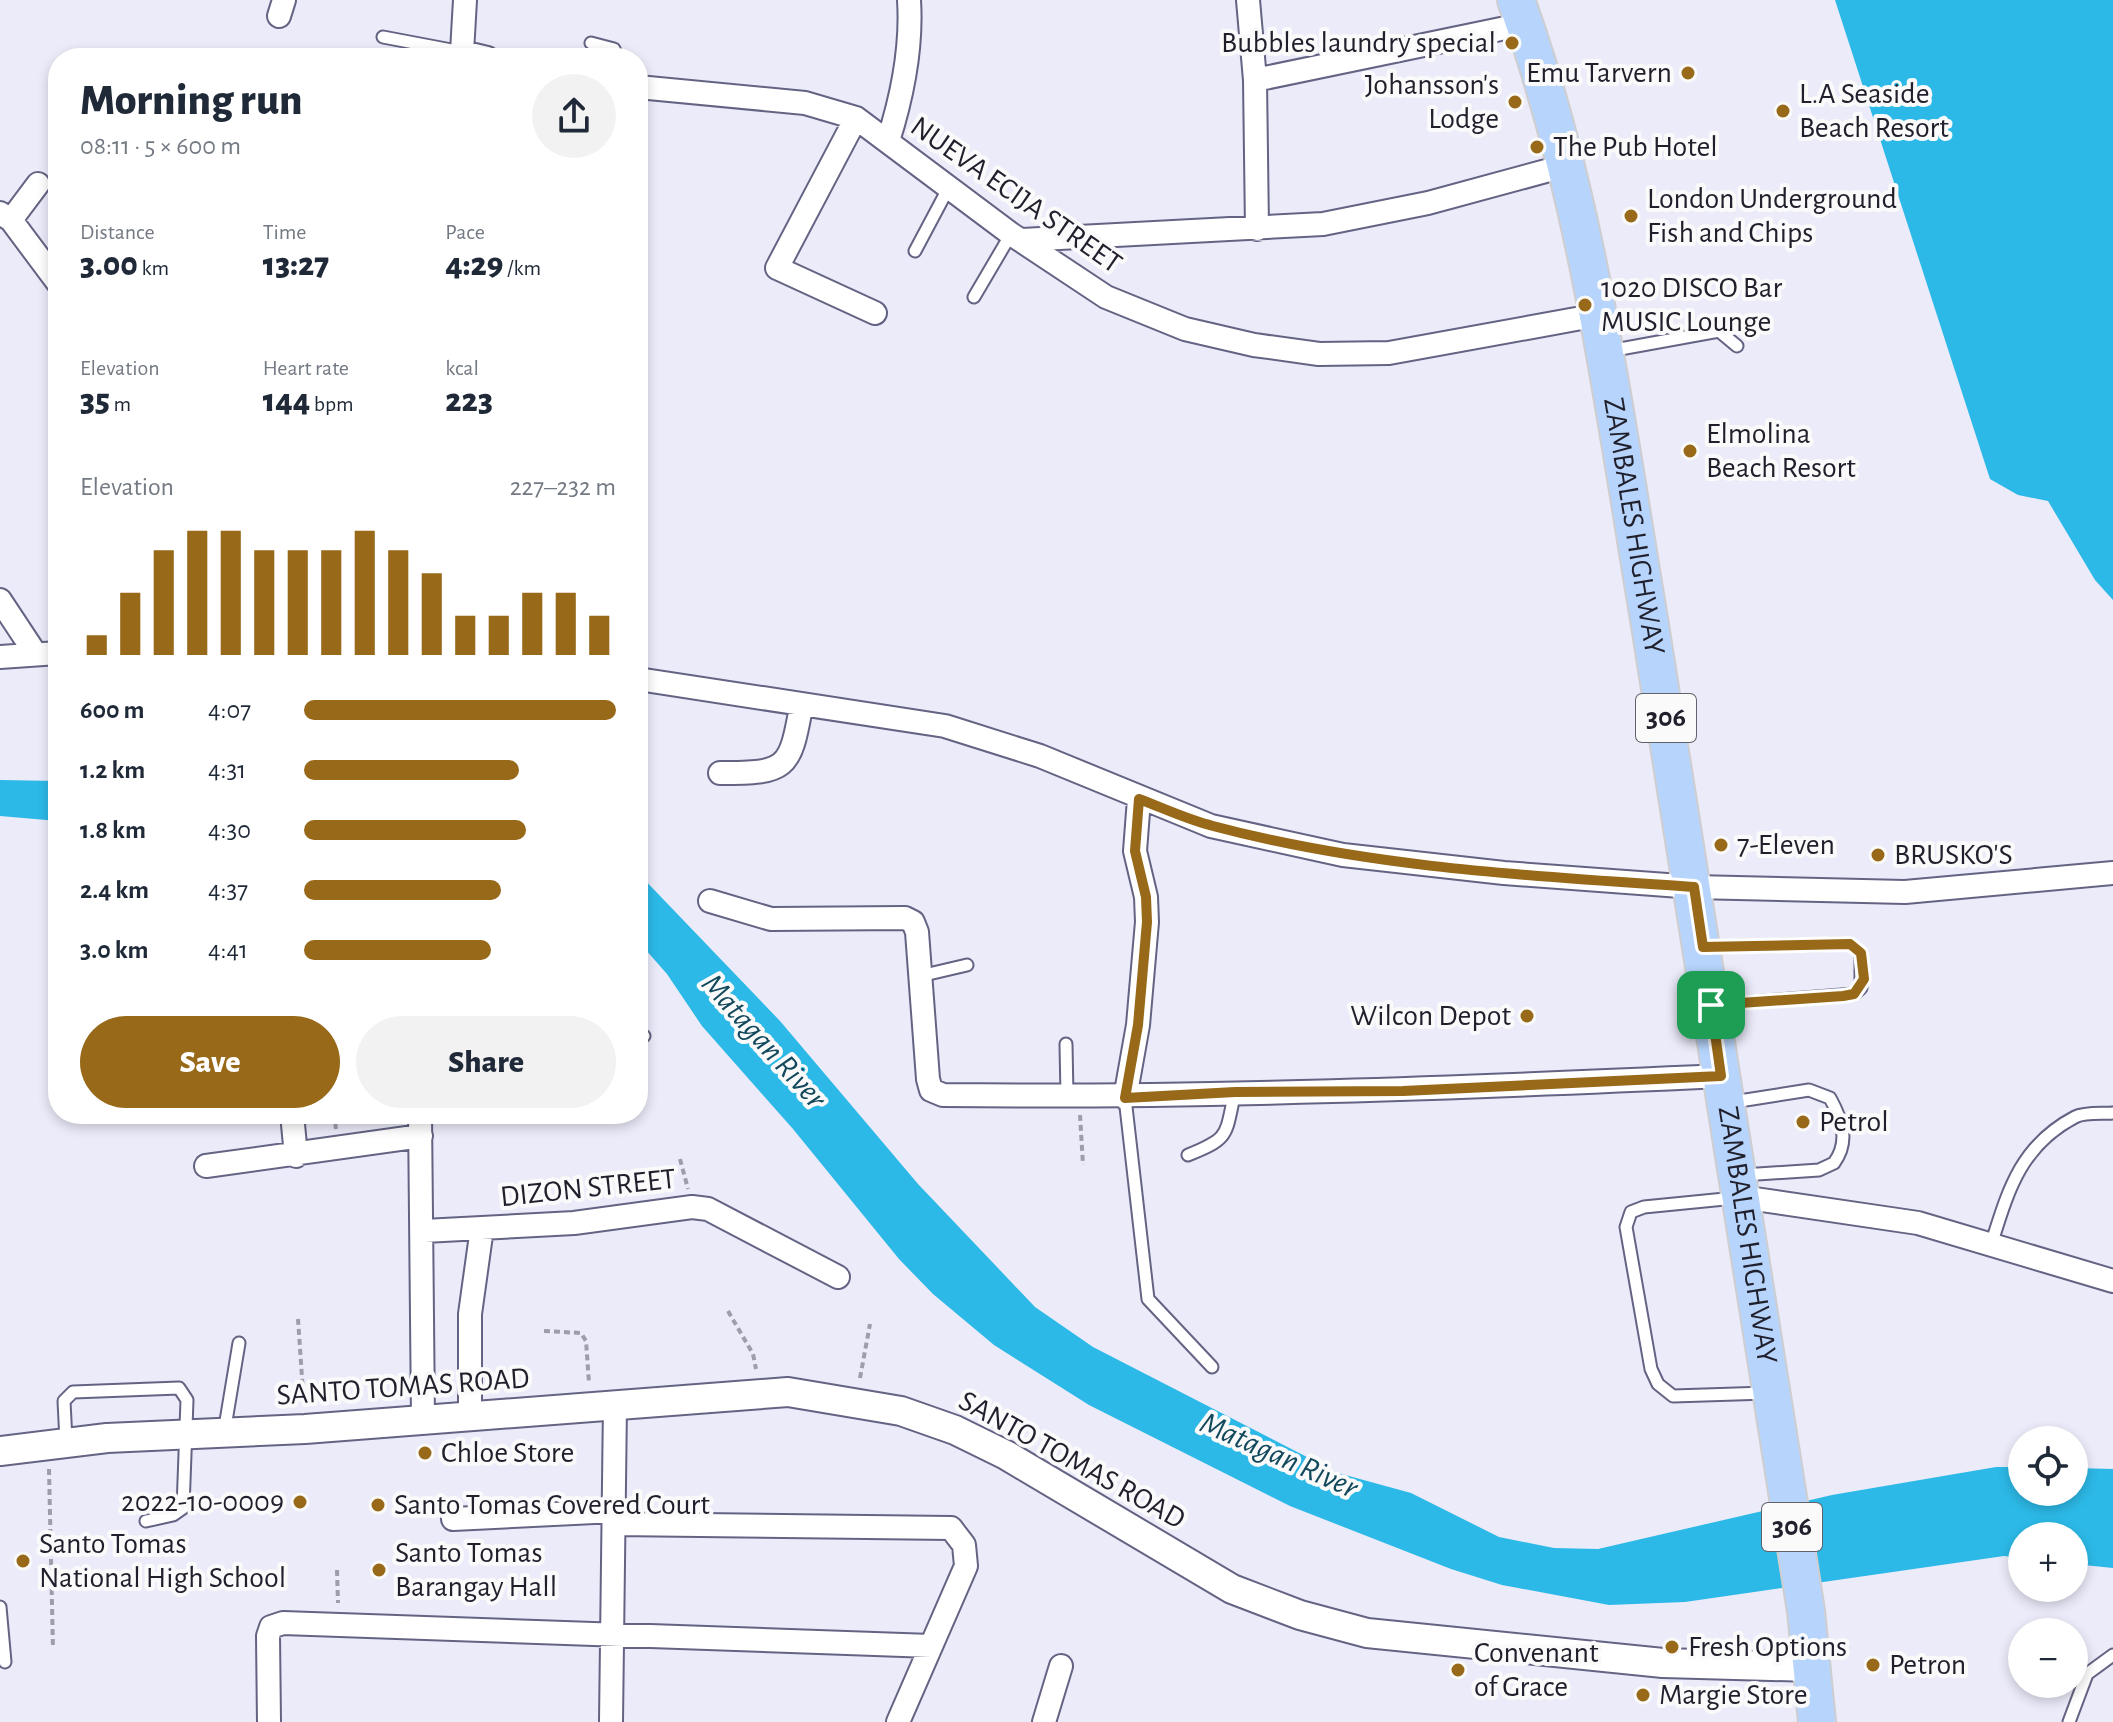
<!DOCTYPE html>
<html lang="en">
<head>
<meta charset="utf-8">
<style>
	body { margin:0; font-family:"Alegreya Sans",sans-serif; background:#f2f2f3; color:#1f2937; height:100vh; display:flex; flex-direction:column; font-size:30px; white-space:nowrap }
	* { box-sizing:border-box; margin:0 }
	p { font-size:26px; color:#747a83 }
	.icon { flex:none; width:44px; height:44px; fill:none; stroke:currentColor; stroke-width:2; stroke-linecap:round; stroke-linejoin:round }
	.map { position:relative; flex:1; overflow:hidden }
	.panel { position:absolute; left:48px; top:48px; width:600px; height:1076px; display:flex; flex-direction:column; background:#fff; border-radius:32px; box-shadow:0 4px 12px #0003 }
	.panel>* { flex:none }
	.controls { position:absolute; left:2008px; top:1426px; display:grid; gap:16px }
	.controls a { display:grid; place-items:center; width:80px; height:80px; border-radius:50%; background:#fff; box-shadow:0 4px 12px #0003; font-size:40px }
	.pin { position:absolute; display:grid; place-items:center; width:68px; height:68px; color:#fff; margin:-34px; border-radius:16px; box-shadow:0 4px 12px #0006 }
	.round { display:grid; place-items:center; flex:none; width:84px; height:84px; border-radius:42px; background:#f2f2f3 }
	.summary { display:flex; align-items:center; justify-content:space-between; height:136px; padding:0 32px }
	h1 { font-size:44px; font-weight:800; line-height:60px }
	.stats { display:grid; grid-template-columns:repeat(3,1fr); gap:12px; height:136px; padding:8px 32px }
	.stats div { display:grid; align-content:center }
	.stats b { font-size:34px; font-weight:800 }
	.stats small { font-size:22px; font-weight:400 }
	.stats p { font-size:22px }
	.chart { height:224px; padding:16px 32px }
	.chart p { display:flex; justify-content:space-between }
	.chart svg { width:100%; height:144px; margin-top:8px; stroke:#976919; stroke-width:6 }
	.button { display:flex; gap:16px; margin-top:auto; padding:16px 32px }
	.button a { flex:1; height:92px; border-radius:48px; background:#976919; color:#fff; font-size:32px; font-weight:800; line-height:92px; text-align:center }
	.button a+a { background:#f2f2f3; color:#1f2937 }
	ul { padding:0 32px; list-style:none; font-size:26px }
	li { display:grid; grid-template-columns:128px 96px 1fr; align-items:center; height:60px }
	li i { height:20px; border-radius:10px; background:#976919 }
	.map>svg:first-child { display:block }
	.water { fill:#2cb9e7 }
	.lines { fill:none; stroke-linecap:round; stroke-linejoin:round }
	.service-casing { stroke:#646383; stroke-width:15 }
	.minor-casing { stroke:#646383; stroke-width:26 }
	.tertiary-casing { stroke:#646383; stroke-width:32 }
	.primary-casing { stroke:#ceced1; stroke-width:40 }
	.path { stroke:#9e9dac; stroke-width:4; stroke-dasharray:6 4; stroke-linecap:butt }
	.service { stroke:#fff; stroke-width:11 }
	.minor { stroke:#fff; stroke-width:22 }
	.tertiary { stroke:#fff; stroke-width:28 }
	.primary { stroke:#b7d5fc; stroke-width:36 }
	.route-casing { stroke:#fff; stroke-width:16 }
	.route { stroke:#976919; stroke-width:10 }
	.poi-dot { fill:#976919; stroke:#fafafa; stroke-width:3 }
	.labels { text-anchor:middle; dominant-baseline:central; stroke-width:8; stroke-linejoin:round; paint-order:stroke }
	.shield { fill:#fafafa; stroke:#61616a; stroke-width:2 }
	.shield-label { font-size:28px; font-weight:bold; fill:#201f2c }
	.poi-label { font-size:30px; fill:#201f2c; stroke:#fafafa; text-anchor:start }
	.street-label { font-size:30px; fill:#201f2c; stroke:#fafafa }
	.water-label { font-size:32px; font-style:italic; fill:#12495c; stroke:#fafafa }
</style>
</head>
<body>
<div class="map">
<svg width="2113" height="1722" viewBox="0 0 2113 1722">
	<rect width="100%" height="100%" fill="#ebebfa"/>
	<!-- water -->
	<path class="water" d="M1835,0H2113V600L2095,580L2048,501L2018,495L1990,479Z
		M0,780L58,781V821L0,816Z
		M638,873L780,1021L918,1184L1035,1307L1093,1347L1338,1473L1411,1493L1499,1537L1554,1548L1598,1549L1832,1495L1996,1467H2022V1492H2074V1468L2113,1469V1568L2074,1564V1536H2022V1558L2004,1556L1685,1602L1609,1605L1502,1585L1451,1569L1290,1506L1089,1405L994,1345L933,1294L899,1259L793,1129L702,1026L667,974L638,941Z"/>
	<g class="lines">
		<defs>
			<path id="service" d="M383,37L462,52
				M591,43L614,49L618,58
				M915,251L949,187
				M974,297L1011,234
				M1609,351L1719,331L1737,346
				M1706,947L1850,944L1861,953V988L1854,994L1716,1005
				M920,976L967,965
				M638,1040L644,1036
				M1066,1044L1067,1096
				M1125,1098L1148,1299L1212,1367
				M1733,1102L1809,1090L1830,1098C1842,1120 1850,1141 1834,1163L1819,1170L1743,1175
				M1188,1155C1231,1138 1225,1135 1235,1092
				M1735,1198L1644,1207L1631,1212L1626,1227L1651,1369L1658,1384L1673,1396L1767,1393
				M1991,1245C2008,1191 2020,1146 2075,1117C2085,1112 2102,1114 2113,1113
				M224,1433L239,1343
				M66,1441L64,1401L73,1392L179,1388L187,1400L183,1508L173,1515L146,1521
				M0,1607L5,1662
				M2069,1722L2087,1674L2113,1655"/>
			<path id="minor" d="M465,0L462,52L487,58
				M1248,0L1255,80L1257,229
				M279,16L284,0
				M1255,80L1525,24
				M638,87L805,103L856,118L1011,234L1106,297L1185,329L1254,345L1319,354L1389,353L1598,315
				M856,118L777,268L875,313
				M888,141C902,97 912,46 909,0
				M0,213L11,220L58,283
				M11,220L38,184
				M1022,240L1323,224L1428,203L1568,165
				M0,600L35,653
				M0,657L58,653
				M638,679L945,726L1040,756L1211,826L1343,855L1504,873L1694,887L1905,892L2113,873
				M720,773C786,773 790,770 801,707
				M710,901L771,919L905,918L913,922L917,932L928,1079L931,1090L943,1095C1202,1098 1462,1088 1721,1076
				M1125,1098L1138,1025L1147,922L1146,897L1135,851L1139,799
				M292,1114L296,1156
				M420,1114L423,1419
				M206,1166L421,1136
				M1741,1197L1918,1223L2113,1281
				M424,1231L574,1223L692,1207L708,1209L838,1277
				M470,1416V1314L482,1228
				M453,1519L615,1511
				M615,1524L951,1528L964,1545L966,1566L898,1722
				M269,1722L268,1636L271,1627L283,1623L931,1646
				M611,1722L615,1404
				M1044,1722L1061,1666"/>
			<path id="tertiary" d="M0,1451L107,1438L305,1429L788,1392L901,1411L955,1430L1006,1455L1232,1589L1300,1615L1367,1633L1663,1663L1811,1667"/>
			<g id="primary">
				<path id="s1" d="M1516,0C1588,200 1614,411 1649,619C1704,949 1754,1280 1806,1611L1817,1722"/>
			</g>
		</defs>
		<!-- service casing -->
		<use href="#service" class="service-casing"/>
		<!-- minor casing -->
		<use href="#minor" class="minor-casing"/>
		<!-- tertiary casing -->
		<use href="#tertiary" class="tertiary-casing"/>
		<!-- primary casing -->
		<use href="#primary" class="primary-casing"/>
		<!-- path -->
		<path class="path" d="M334,1114L336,1129
			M1080,1115L1083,1165
			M680,1159L688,1189
			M728,1311L753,1354L756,1369
			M298,1319L304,1407
			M544,1331L581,1333L586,1341L589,1383
			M860,1378L870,1324
			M49,1469L53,1649
			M337,1570L338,1603"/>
		<!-- service -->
		<use href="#service" class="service"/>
		<!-- minor -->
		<use href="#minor" class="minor"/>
		<!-- tertiary -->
		<use href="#tertiary" class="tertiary"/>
		<!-- primary -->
		<use href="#primary" class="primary"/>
	</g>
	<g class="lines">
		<defs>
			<path id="route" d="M1139,799C1163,808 1188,820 1213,826C1370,868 1533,876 1694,887L1703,947L1850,944L1861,953L1864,979L1854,994L1843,996L1711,1005L1721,1076L1403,1091L1235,1092L1125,1098L1138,1025L1147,922L1146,897L1135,851Z"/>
		</defs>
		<!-- route casing -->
		<use href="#route" class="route-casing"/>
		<!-- route -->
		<use href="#route" class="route"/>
	</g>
	<!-- markers -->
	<g class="poi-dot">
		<circle cx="1512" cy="43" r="8"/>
		<circle cx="1688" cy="73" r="8"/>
		<circle cx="1515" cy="102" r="8"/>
		<circle cx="1783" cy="111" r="8"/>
		<circle cx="1537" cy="147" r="8"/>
		<circle cx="1631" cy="216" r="8"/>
		<circle cx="1585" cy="305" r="8"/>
		<circle cx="1690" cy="451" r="8"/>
		<circle cx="1721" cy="845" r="8"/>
		<circle cx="1878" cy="855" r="8"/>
		<circle cx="1527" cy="1016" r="8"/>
		<circle cx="1803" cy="1122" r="8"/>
		<circle cx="425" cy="1453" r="8"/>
		<circle cx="300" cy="1502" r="8"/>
		<circle cx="378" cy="1505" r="8"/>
		<circle cx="23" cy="1561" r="8"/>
		<circle cx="379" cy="1570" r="8"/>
		<circle cx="1672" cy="1647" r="8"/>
		<circle cx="1873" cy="1665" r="8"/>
		<circle cx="1458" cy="1670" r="8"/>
		<circle cx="1643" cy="1695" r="8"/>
	</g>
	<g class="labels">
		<!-- shield labels -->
		<g class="shield">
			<rect x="1636" y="694" width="60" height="48" rx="6"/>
			<rect x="1762" y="1503" width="60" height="48" rx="6"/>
		</g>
		<g class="shield-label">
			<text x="1666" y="718">306</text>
			<text x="1792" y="1527">306</text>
		</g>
		<!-- poi labels -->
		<g class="poi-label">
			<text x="1496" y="43" text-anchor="end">Bubbles laundry special</text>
			<text x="1672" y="73" text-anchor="end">Emu Tarvern</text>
			<text x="1499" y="85" text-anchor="end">Johansson's<tspan x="1499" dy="34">Lodge</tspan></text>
			<text x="1799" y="94">L.A Seaside<tspan x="1799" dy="34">Beach Resort</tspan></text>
			<text x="1553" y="147">The Pub Hotel</text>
			<text x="1647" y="199">London Underground<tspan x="1647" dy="34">Fish and Chips</tspan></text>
			<text x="1601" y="288">1020 DISCO Bar<tspan x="1601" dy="34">MUSIC Lounge</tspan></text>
			<text x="1706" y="434">Elmolina<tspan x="1706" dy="34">Beach Resort</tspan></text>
			<text x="1737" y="845">7-Eleven</text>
			<text x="1894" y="855">BRUSKO'S</text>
			<text x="1511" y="1016" text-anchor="end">Wilcon Depot</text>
			<text x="1819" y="1122">Petrol</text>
			<text x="441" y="1453">Chloe Store</text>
			<text x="284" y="1502" text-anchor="end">2022-10-0009</text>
			<text x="394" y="1505">Santo Tomas Covered Court</text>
			<text x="39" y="1544">Santo Tomas<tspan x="39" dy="34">National High School</tspan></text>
			<text x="395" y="1553">Santo Tomas<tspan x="395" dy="34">Barangay Hall</tspan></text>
			<text x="1688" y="1647">Fresh Options</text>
			<text x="1474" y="1653">Convenant<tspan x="1474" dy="34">of Grace</tspan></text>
			<text x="1889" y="1665">Petron</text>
			<text x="1659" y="1695">Margie Store</text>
		</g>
		<!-- street labels -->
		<g class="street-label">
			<text transform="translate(1016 195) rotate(35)">NUEVA ECIJA STREET</text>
			<text stroke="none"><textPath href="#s1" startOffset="540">ZAMBALES HIGHWAY</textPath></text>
			<text transform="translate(588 1188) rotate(-6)">DIZON STREET</text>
			<text stroke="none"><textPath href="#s1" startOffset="1258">ZAMBALES HIGHWAY</textPath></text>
			<text transform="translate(403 1387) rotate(-4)">SANTO TOMAS ROAD</text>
			<text transform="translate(1072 1460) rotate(29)">SANTO TOMAS ROAD</text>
		</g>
		<!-- water labels -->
		<g class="water-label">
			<text transform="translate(764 1041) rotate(48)">Matagan River</text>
			<text transform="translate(1279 1455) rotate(24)">Matagan River</text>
		</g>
	</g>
</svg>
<div class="controls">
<a><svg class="icon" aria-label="locate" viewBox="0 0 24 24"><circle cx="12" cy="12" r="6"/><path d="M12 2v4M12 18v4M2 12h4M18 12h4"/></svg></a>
<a>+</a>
<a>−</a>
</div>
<div class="pin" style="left:1711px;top:1005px;background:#1e9e55"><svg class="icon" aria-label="arrive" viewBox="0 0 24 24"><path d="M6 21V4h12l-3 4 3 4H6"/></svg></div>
<section class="panel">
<div class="summary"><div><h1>Morning run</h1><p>08:11 · 5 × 600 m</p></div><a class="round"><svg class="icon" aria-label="share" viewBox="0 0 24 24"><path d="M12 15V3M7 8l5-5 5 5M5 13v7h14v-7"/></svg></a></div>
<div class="stats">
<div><p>Distance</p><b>3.00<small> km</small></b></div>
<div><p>Time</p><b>13:27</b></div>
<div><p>Pace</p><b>4:29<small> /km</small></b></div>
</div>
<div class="stats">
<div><p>Elevation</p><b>35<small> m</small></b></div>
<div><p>Heart rate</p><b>144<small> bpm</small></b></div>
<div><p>kcal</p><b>223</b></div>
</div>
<div class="chart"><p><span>Elevation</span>227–232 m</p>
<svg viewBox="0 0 160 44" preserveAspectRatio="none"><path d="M5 44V38M15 44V25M25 44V12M35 44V6M45 44V6M55 44V12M65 44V12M75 44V12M85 44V6M95 44V12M105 44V19M115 44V32M125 44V32M135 44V25M145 44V25M155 44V32"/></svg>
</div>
<ul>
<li><b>600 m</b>4:07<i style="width:100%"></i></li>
<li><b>1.2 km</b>4:31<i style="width:69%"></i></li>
<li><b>1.8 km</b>4:30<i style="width:71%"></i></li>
<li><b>2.4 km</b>4:37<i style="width:63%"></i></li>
<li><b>3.0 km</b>4:41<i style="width:60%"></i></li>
</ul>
<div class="button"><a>Save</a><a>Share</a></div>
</section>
</div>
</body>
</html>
